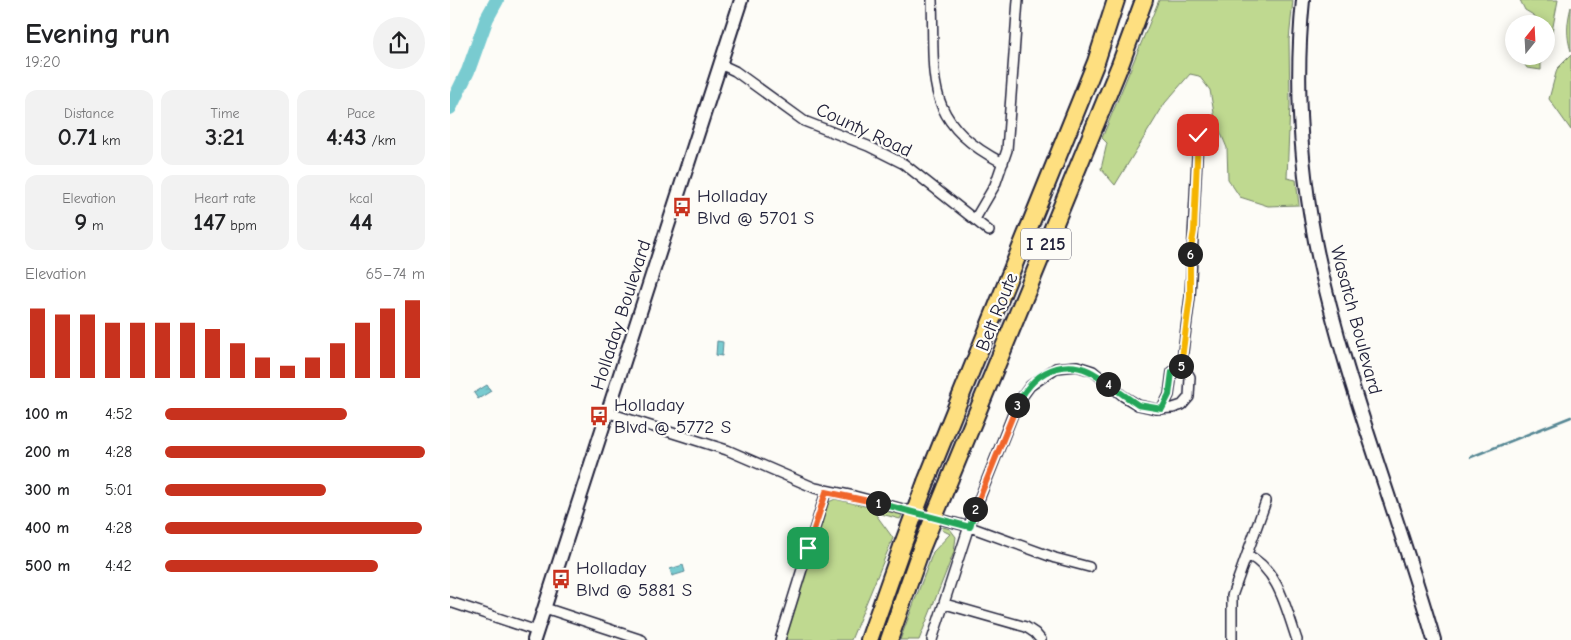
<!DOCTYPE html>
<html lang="en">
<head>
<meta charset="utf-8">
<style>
	body { margin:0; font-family:"Comic Neue",sans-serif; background:#f2f2f2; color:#202124; height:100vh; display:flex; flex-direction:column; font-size:19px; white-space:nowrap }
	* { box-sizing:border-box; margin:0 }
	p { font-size:16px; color:#757577 }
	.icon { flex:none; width:28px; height:28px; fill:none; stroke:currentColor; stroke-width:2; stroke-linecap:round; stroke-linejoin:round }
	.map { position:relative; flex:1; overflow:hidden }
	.drawer { display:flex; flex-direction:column; background:#fff; width:450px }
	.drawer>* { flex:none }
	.needle { width:32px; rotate:18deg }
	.buttons { position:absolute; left:1055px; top:15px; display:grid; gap:10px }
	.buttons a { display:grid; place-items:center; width:50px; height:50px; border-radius:50%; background:#fff; box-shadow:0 2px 12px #0003; font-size:25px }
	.pin { position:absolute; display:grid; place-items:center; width:42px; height:42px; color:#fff; margin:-21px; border-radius:10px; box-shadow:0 2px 8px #0006 }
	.km { position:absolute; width:25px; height:25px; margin:-12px; border-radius:50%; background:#222; color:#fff; font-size:14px; line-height:25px; text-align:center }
	.round { display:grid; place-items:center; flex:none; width:52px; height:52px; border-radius:26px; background:#f2f2f2 }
	.headline { display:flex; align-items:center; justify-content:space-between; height:85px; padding:0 25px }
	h1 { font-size:28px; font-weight:700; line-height:38px }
	.stats { display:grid; grid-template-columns:repeat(3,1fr); gap:8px; height:85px; padding:5px 25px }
	.stats div { display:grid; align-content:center; border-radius:12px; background:#f2f2f2; text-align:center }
	.stats b { font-size:25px; font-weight:700 }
	.stats small { font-size:14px; font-weight:400 }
	.stats p { font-size:14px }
	.chart { height:140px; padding:10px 25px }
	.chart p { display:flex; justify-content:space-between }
	.chart svg { width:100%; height:90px; margin-top:5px; stroke:#c8321e; stroke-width:6 }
	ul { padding:0 25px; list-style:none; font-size:16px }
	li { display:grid; grid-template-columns:80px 60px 1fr; align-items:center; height:38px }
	li i { height:12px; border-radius:6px; background:#c8321e }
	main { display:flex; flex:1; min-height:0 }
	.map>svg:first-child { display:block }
	.green { fill:#bfd990; stroke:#707e66 }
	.water { fill:url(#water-ripples); stroke:#568794 }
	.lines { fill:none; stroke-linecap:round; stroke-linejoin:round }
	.stream { stroke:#568794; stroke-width:2.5 }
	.river { stroke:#79cbd0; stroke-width:14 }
	.street-casing { stroke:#22223b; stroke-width:12 }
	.secondary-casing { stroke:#22223b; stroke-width:16 }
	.highway-casing { stroke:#22223b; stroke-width:20 }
	.street { stroke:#fdfcf7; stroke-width:9 }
	.secondary { stroke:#fdfcf7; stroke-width:12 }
	.highway { stroke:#fedf80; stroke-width:16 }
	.highway-bridge-casing { stroke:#22223b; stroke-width:20; stroke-linecap:butt }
	.highway-bridge { stroke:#fedf80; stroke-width:16 }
	.split-1-casing { stroke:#fff; stroke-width:10 }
	.split-2-casing { stroke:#fff; stroke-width:10 }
	.split-3-casing { stroke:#fff; stroke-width:10 }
	.split-4-casing { stroke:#fff; stroke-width:10 }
	.split-5-casing { stroke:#fff; stroke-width:10 }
	.split-6-casing { stroke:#fff; stroke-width:10 }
	.split-7-casing { stroke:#fff; stroke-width:10 }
	.split-1 { stroke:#f0652b; stroke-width:6 }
	.split-2 { stroke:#22a559; stroke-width:6 }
	.split-3 { stroke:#f0652b; stroke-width:6 }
	.split-4 { stroke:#22a559; stroke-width:6 }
	.split-5 { stroke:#22a559; stroke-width:6 }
	.split-6 { stroke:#f5b400; stroke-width:6 }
	.split-7 { stroke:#f5b400; stroke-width:6 }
	.labels { text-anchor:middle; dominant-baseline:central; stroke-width:4.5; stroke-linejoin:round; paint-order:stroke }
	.shield { fill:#fdfcf7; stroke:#646373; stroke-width:1 }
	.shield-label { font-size:18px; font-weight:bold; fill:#22223b }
	.street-label { font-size:19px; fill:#22223b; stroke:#fdfcf7 }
	.poi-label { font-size:19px; fill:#22223b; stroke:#fdfcf7; text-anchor:start }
</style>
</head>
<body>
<main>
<section class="drawer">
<div class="headline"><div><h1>Evening run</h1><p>19:20</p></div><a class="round"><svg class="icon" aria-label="share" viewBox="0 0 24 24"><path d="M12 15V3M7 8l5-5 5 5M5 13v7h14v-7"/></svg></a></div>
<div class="stats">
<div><p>Distance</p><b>0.71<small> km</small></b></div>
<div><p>Time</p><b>3:21</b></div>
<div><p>Pace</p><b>4:43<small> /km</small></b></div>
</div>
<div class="stats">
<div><p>Elevation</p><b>9<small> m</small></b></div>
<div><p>Heart rate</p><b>147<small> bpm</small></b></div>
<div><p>kcal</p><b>44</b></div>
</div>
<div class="chart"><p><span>Elevation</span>65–74 m</p>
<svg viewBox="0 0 160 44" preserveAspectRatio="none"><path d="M5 44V10M15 44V13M25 44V13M35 44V17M45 44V17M55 44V17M65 44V17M75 44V20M85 44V27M95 44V34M105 44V38M115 44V34M125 44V27M135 44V17M145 44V10M155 44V6"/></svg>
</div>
<ul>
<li><b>100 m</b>4:52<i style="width:70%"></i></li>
<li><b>200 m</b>4:28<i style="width:100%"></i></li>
<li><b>300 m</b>5:01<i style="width:62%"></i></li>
<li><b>400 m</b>4:28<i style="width:99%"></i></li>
<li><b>500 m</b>4:42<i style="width:82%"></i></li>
</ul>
</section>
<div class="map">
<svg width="1121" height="640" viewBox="0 0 1121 640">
	<defs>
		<pattern id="water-ripples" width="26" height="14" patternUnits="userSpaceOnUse" patternTransform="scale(1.25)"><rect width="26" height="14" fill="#79cbd0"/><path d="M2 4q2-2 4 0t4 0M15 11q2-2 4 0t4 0" fill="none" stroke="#68aeb4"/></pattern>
	</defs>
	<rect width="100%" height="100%" fill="#fdfcf7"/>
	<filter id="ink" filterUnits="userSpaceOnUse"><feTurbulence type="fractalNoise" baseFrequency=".02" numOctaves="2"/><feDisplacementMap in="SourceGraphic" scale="10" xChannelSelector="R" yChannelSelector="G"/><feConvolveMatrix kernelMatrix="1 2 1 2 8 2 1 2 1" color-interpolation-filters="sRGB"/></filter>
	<g filter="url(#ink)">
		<!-- green -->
		<path class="green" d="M709,0H843L839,40L840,105L837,178L846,180L849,205L818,206L790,197L778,179L777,148L765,119L760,90L749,76L740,74L715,103L665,185L651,169L657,143L652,138Z
			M1070,0H1108L1100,42L1096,45V24H1083L1085,16L1075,10Z
			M1121,7V51C1116,36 1117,22 1121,7Z
			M1121,55V130L1099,99L1107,69Z
			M1069,56H1091V70L1077,68Z
			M385,499L452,515L450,519L424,512L443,538L401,640H333L377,506L379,502Z
			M493,527L500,529L506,537L504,552L469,640H450L483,552L500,534L492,530Z"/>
		<!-- water -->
		<path class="water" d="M267,341L273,342L272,356L266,355Z
			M37,385L41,391L28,399L24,393Z
			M233,565L235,572L222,576L220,569Z"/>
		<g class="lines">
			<!-- stream -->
			<path class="stream" d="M1021,457L1121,417"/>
			<!-- river -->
			<path class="river" d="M0,108L18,71L37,18L47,0"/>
			<defs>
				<path id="street" d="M482,0C485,80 472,121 553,163
					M270,64L285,71L354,121L418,146L454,164L539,231
					M525,219L545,185L557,150L568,0
					M731,367L740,297L748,138L751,130L761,121
					M159,413L277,450L365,488L404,496L520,527L605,558L639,567
					M798,555C829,571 836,609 847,640
					M0,602L87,631
					M495,604L576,627L585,633L591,640
					M95,608L192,640
					M330,640L376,492
					M482,640L522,517L567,404L580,386L606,368L627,366L643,371L673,396L688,405L706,409L723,408L732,405L739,397L740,377L735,369L728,367L722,372L719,395L712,409
					M782,640V596L816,501"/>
				<path id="secondary" d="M853,0C845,80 850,162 865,241C892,377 946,507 984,640
					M84,640L291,0"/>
				<path id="highway" d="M476,482L646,62L666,0
					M496,488L670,65L694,0
					M419,640L453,544
					M439,640L471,549"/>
			</defs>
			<!-- street casing -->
			<use href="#street" class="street-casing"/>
			<!-- secondary casing -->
			<use href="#secondary" class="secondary-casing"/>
			<!-- highway casing -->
			<use href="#highway" class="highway-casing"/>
			<!-- street -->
			<use href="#street" class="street"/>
			<!-- secondary -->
			<use href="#secondary" class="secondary"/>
			<!-- highway -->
			<use href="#highway" class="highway"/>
			<defs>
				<path id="highway-bridge" d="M453,544L476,482
					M471,549L496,488"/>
			</defs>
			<!-- highway-bridge casing -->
			<use href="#highway-bridge" class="highway-bridge-casing"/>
			<!-- highway-bridge -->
			<use href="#highway-bridge" class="highway-bridge"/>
		</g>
	</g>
	<g class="lines" filter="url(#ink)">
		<defs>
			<path id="split-1" d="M358,548L376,492L428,503"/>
			<path id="split-2" d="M428,503L520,527L525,509"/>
			<path id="split-3" d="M525,509L567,405"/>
			<path id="split-4" d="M567,405C587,365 624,353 658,384"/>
			<path id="split-5" d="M658,384L688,405L712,409L719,395L722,372L731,366"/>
			<path id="split-6" d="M731,366L740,297V254"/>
			<path id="split-7" d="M740,254L744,231L748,135"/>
		</defs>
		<!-- split-1 casing -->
		<use href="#split-1" class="split-1-casing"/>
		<!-- split-2 casing -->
		<use href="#split-2" class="split-2-casing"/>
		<!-- split-3 casing -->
		<use href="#split-3" class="split-3-casing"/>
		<!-- split-4 casing -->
		<use href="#split-4" class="split-4-casing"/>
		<!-- split-5 casing -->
		<use href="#split-5" class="split-5-casing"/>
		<!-- split-6 casing -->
		<use href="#split-6" class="split-6-casing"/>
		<!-- split-7 casing -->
		<use href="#split-7" class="split-7-casing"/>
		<!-- split-1 -->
		<use href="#split-1" class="split-1"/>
		<!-- split-2 -->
		<use href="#split-2" class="split-2"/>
		<!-- split-3 -->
		<use href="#split-3" class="split-3"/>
		<!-- split-4 -->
		<use href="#split-4" class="split-4"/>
		<!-- split-5 -->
		<use href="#split-5" class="split-5"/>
		<!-- split-6 -->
		<use href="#split-6" class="split-6"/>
		<!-- split-7 -->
		<use href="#split-7" class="split-7"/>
	</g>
	<!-- icons -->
	<defs>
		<symbol id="bus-bare" viewBox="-9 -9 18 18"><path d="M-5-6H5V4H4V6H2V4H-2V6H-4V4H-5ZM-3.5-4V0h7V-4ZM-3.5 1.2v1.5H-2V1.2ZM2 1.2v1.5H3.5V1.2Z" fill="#c8321e" stroke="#fdfcf7" stroke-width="2.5" paint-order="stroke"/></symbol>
	</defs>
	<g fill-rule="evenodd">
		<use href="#bus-bare" x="218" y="193" width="28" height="28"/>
		<use href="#bus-bare" x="135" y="402" width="28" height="28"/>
		<use href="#bus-bare" x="97" y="565" width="28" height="28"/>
	</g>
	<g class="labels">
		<!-- shield labels -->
		<rect class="shield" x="571" y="228.5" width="50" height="31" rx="4"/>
		<g class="shield-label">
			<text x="596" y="244">I 215</text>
		</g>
		<!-- street labels -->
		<g class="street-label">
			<text transform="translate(414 130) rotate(25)">County Road</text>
			<text transform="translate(547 312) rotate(-68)">Belt Route</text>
			<text transform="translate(171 315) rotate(-72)">Holladay Boulevard</text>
			<text transform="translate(906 320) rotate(75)">Wasatch Boulevard</text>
		</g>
		<!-- poi labels -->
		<g class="poi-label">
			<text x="247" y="196">Holladay<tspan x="247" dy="22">Blvd @ 5701 S</tspan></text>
			<text x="164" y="405">Holladay<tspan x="164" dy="22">Blvd @ 5772 S</tspan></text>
			<text x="126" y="568">Holladay<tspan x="126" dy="22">Blvd @ 5881 S</tspan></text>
		</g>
	</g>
</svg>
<div class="buttons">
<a><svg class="needle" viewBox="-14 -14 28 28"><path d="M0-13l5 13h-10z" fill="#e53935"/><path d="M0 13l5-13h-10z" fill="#757577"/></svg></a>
</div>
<div class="pin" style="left:358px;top:548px;background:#1e9e55"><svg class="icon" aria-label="arrive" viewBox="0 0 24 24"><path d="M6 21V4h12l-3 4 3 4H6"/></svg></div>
<div class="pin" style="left:748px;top:135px;background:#d93025"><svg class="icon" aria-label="check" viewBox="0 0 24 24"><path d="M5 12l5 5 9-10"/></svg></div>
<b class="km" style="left:428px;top:503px">1</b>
<b class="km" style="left:525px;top:509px">2</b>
<b class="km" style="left:567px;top:405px">3</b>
<b class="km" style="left:658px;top:384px">4</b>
<b class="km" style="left:731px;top:366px">5</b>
<b class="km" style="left:740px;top:254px">6</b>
</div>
</main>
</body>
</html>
